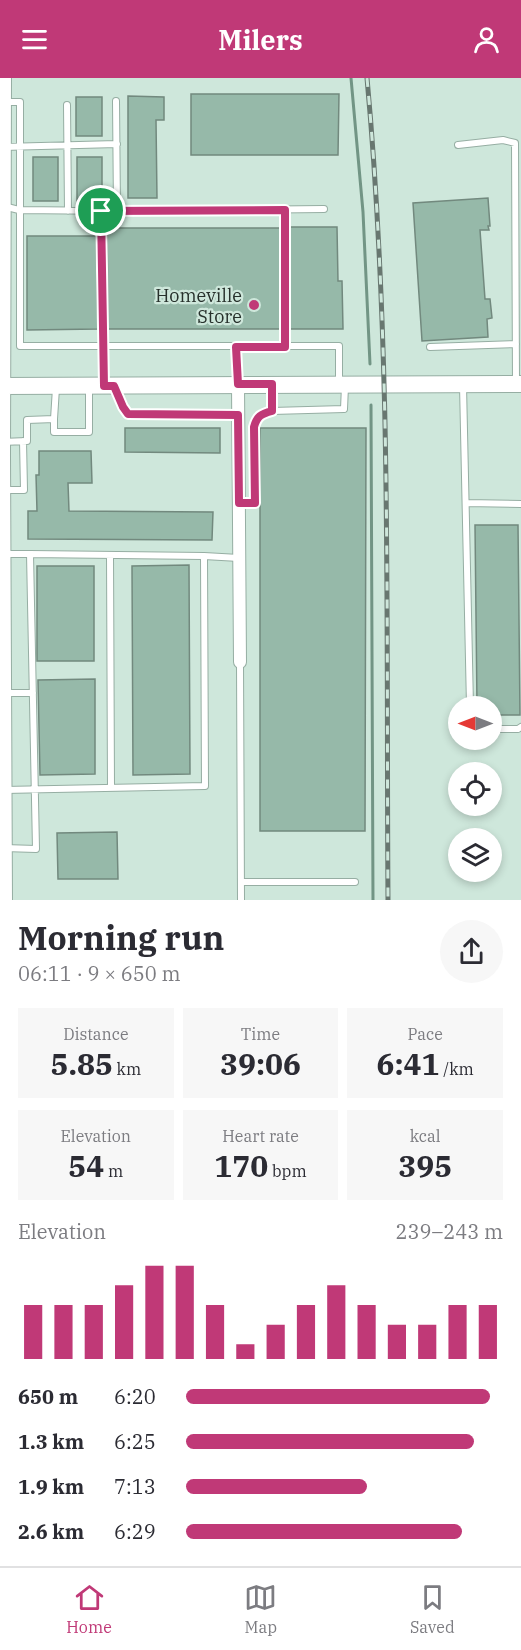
<!DOCTYPE html>
<html lang="en">
<head>
<meta charset="utf-8">
<style>
	body { margin:0; font-family:"IBM Plex Serif",serif; background:#f7f7f7; color:#2b2b33; height:100vh; display:flex; flex-direction:column; font-size:22px; white-space:nowrap }
	* { box-sizing:border-box; margin:0 }
	p { font-size:20px; color:#7c7c81 }
	.icon { flex:none; width:33px; height:33px; fill:none; stroke:currentColor; stroke-width:2; stroke-linecap:round; stroke-linejoin:round }
	.map { position:relative; height:822px; overflow:hidden }
	.sheet { display:flex; flex-direction:column; background:#fff; flex:1 }
	.sheet>* { flex:none }
	.needle { width:39px; rotate:270deg }
	.fabs { position:absolute; left:448px; top:618px; display:grid; gap:12px }
	.fabs a { display:grid; place-items:center; width:54px; height:54px; border-radius:50%; background:#fff; box-shadow:0 3px 9px #0003; font-size:30px }
	.pin { position:absolute; display:grid; place-items:center; width:51px; height:51px; color:#fff; margin:-26px; border:3px solid #fff; border-radius:50%; box-shadow:0 2px 6px #0007 }
	.round { display:grid; place-items:center; flex:none; width:63px; height:63px; border-radius:32px; background:#f7f7f7 }
	.overview { display:flex; align-items:center; justify-content:space-between; height:102px; padding:0 18px }
	h1 { font-size:33px; font-weight:700; line-height:45px }
	.stats { display:grid; grid-template-columns:repeat(3,1fr); gap:9px; height:102px; padding:6px 18px }
	.stats div { display:grid; align-content:center; border-radius:0px; background:#f7f7f7; text-align:center }
	.stats b { font-size:30px; font-weight:700 }
	.stats small { font-size:16px; font-weight:400 }
	.stats p { font-size:16px }
	.chart { height:168px; padding:12px 18px }
	.chart p { display:flex; justify-content:space-between }
	.chart svg { width:100%; height:108px; margin-top:6px; stroke:#c03977; stroke-width:6 }
	ul { padding:0 18px; list-style:none; font-size:20px }
	li { display:grid; grid-template-columns:96px 72px 1fr; align-items:center; height:45px }
	li i { height:15px; border-radius:8px; background:#c03977 }
	header { display:flex; justify-content:space-between; align-items:center; height:78px; padding:0 18px; background:#c03977; color:#fff; font-size:27px; font-weight:700 }
	.menu { display:flex; justify-content:space-around; align-items:center; height:84px; border-top:2px solid #e1e1e2; background:#fff; font-size:16px; color:#7c7c81 }
	.menu a { display:grid; justify-items:center; gap:3px }
	.menu .on { color:#c03977 }
	.map>svg:first-child { display:block }
	.lines { fill:none; stroke-linecap:round; stroke-linejoin:round }
	.stream { stroke:#729585; stroke-width:3 }
	.building { fill:#96b9a9; stroke:#72897e; stroke-width:1.5 }
	.lane-casing { stroke:#96aea3; stroke-width:8 }
	.street-casing { stroke:#96aea3; stroke-width:14 }
	.secondary-casing { stroke:#96aea3; stroke-width:18 }
	.lane { stroke:#fff; stroke-width:6 }
	.street { stroke:#fff; stroke-width:12 }
	.secondary { stroke:#fff; stroke-width:16 }
	.rail-casing { stroke:#687770; stroke-width:5 }
	.rail { stroke:#cee7db; stroke-width:3; stroke-dasharray:9; stroke-linecap:butt }
	.route-casing { stroke:#fff; stroke-width:12 }
	.route { stroke:#c03977; stroke-width:8 }
	.poi-dot { fill:#c03977; stroke:#cee7db; stroke-width:2 }
	.labels { text-anchor:middle; dominant-baseline:central; stroke-width:4.5; stroke-linejoin:round; paint-order:stroke }
	.poi-label { font-size:18px; fill:#27312c; stroke:#cee7db; text-anchor:end }
</style>
</head>
<body>
<header><svg class="icon" aria-label="menu" viewBox="0 0 24 24"><path d="M4 6h16M4 12h16M4 18h16"/></svg>Milers<svg class="icon" aria-label="person" viewBox="0 0 24 24"><circle cx="12" cy="8" r="4"/><path d="M4 21q1-7 8-7t8 7"/></svg></header>
<div class="map">
<svg width="521" height="822" viewBox="0 0 521 822">
	<rect width="100%" height="100%" fill="#cee7db"/>
	<g class="lines">
		<!-- stream -->
		<path class="stream" d="M351,0L363,134L370,286
			M371,327L373,822"/>
	</g>
	<!-- building -->
	<path class="building" d="M191,16H339L338,77H191Z
		M128,18L164,19V42H156L157,120H128Z
		M76,19H102V58H76Z
		M33,79H58V123H33Z
		M77,79H102V123H77Z
		M488,120L490,148H488L489,152H480L485,221H490L492,240L487,241L488,259L422,263L413,125Z
		M290,149H337L338,203H342L343,251H290Z
		M107,150H280V251H108Z
		M27,158H96L98,251L27,252Z
		M125,350H220V375L125,374Z
		M260,350H366L365,753H260Z
		M39,373H91L92,405H68L69,433L213,434L212,462L28,461V433H37L36,397H39Z
		M475,447H518L520,637H492V628H477Z
		M189,487L190,696L133,697L132,488Z
		M37,488H94V583H37Z
		M95,601V696L40,697L38,602Z
		M117,754L118,801H58L57,755Z"/>
	<g class="lines">
		<defs>
			<path id="lane" d="M116,23L117,133
				M4,24H20V268H339V306
				M67,27L68,133
				M458,67L503,62L515,65L516,305
				M3,69L117,66
				M3,128L19,132L117,133L324,131
				M285,132V269
				M101,133L104,307
				M236,269L238,306
				M430,269L516,266
				M272,307V333L344,331L345,308
				M463,307L470,628
				M115,308L122,329L128,336L238,337
				M54,341V354H89V309
				M2,364L27,363V342L54,341L56,310
				M2,412H24L23,363
				M239,425H256L254,349C257,338 261,336 272,333
				M466,425L521,426
				M30,476L204,478
				M110,477L111,710
				M240,584L241,822
				M3,615H33
				M492,651H518L521,649
				M4,712L205,708L204,478L239,480
				M4,770L36,771L30,476H5
				M241,804H355"/>
			<path id="street" d="M238,306L240,584"/>
			<path id="secondary" d="M3,0L2,378L4,822
				M0,308L521,306"/>
		</defs>
		<!-- lane casing -->
		<use href="#lane" class="lane-casing"/>
		<!-- street casing -->
		<use href="#street" class="street-casing"/>
		<!-- secondary casing -->
		<use href="#secondary" class="secondary-casing"/>
		<!-- lane -->
		<use href="#lane" class="lane"/>
		<!-- street -->
		<use href="#street" class="street"/>
		<!-- secondary -->
		<use href="#secondary" class="secondary"/>
		<defs>
			<path id="rail" d="M367,0C392,273 386,548 388,822"/>
		</defs>
		<!-- rail casing -->
		<use href="#rail" class="rail-casing"/>
		<!-- rail -->
		<use href="#rail" class="rail"/>
	</g>
	<g class="lines">
		<defs>
			<path id="route" d="M285,132V269H236L238,306H272V333C261,336 257,338 254,349L255,425H239L238,337L128,336L123,329L114,308H104L101,133Z"/>
		</defs>
		<!-- route casing -->
		<use href="#route" class="route-casing"/>
		<!-- route -->
		<use href="#route" class="route"/>
	</g>
	<!-- markers -->
	<circle class="poi-dot" cx="254" cy="227" r="6"/>
	<g class="labels">
		<!-- poi labels -->
		<g class="poi-label">
			<text x="242" y="217">Homeville<tspan x="242" dy="21">Store</tspan></text>
		</g>
	</g>
</svg>
<div class="fabs">
<a><svg class="needle" viewBox="-14 -14 28 28"><path d="M0-13l5 13h-10z" fill="#e53935"/><path d="M0 13l5-13h-10z" fill="#7c7c81"/></svg></a>
<a><svg class="icon" aria-label="locate" viewBox="0 0 24 24"><circle cx="12" cy="12" r="6"/><path d="M12 2v4M12 18v4M2 12h4M18 12h4"/></svg></a>
<a><svg class="icon" aria-label="layers" viewBox="0 0 24 24"><path d="M12 4l9 5-9 5-9-5zM3 14l9 5 9-5"/></svg></a>
</div>
<div class="pin" style="left:101px;top:133px;background:#1e9e55"><svg class="icon" aria-label="arrive" viewBox="0 0 24 24"><path d="M6 21V4h12l-3 4 3 4H6"/></svg></div>
</div>
<section class="sheet">
<div class="overview"><div><h1>Morning run</h1><p>06:11 · 9 × 650 m</p></div><a class="round"><svg class="icon" aria-label="share" viewBox="0 0 24 24"><path d="M12 15V3M7 8l5-5 5 5M5 13v7h14v-7"/></svg></a></div>
<div class="stats">
<div><p>Distance</p><b>5.85<small> km</small></b></div>
<div><p>Time</p><b>39:06</b></div>
<div><p>Pace</p><b>6:41<small> /km</small></b></div>
</div>
<div class="stats">
<div><p>Elevation</p><b>54<small> m</small></b></div>
<div><p>Heart rate</p><b>170<small> bpm</small></b></div>
<div><p>kcal</p><b>395</b></div>
</div>
<div class="chart"><p><span>Elevation</span>239–243 m</p>
<svg viewBox="0 0 160 44" preserveAspectRatio="none"><path d="M5 44V22M15 44V22M25 44V22M35 44V14M45 44V6M55 44V6M65 44V22M75 44V38M85 44V30M95 44V22M105 44V14M115 44V22M125 44V30M135 44V30M145 44V22M155 44V22"/></svg>
</div>
<ul>
<li><b>650 m</b>6:20<i style="width:96%"></i></li>
<li><b>1.3 km</b>6:25<i style="width:91%"></i></li>
<li><b>1.9 km</b>7:13<i style="width:57%"></i></li>
<li><b>2.6 km</b>6:29<i style="width:87%"></i></li>
</ul>
</section>
<nav class="menu">
<a class="on"><svg class="icon" aria-label="home" viewBox="0 0 24 24"><path d="M3 11l9-7 9 7M6 9v11h12V9"/></svg>Home</a>
<a><svg class="icon" aria-label="map" viewBox="0 0 24 24"><path d="M3 6l6-2 6 2 6-2v14l-6 2-6-2-6 2zM9 4v14M15 6v14"/></svg>Map</a>
<a><svg class="icon" aria-label="saved" viewBox="0 0 24 24"><path d="M7 4h10v16l-5-4-5 4z"/></svg>Saved</a>
</nav>
</body>
</html>
